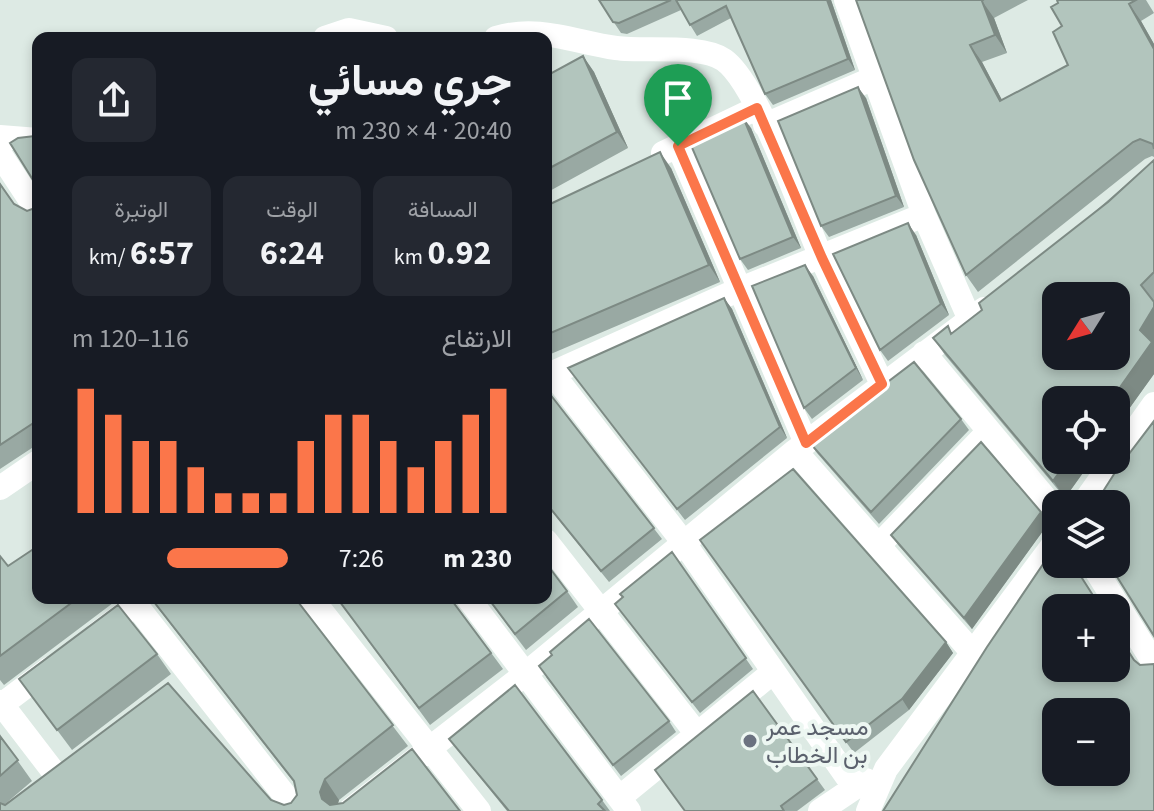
<!DOCTYPE html>
<html lang="ar">
<head>
<meta charset="utf-8">
<style>
	body { margin:0; font-family:"Source Sans 3",Vazirmatn,sans-serif; background:#242831; color:#f1f3f6; direction:rtl; height:100vh; display:flex; flex-direction:column; font-size:30px; white-space:nowrap }
	* { box-sizing:border-box; margin:0 }
	p { font-size:26px; color:#9ea1a6 }
	.icon { flex:none; width:44px; height:44px; fill:none; stroke:currentColor; stroke-width:2; stroke-linecap:round; stroke-linejoin:round }
	.map { position:relative; flex:1; overflow:hidden; direction:ltr }
	.panel { position:absolute; left:32px; top:32px; width:520px; height:572px; display:flex; flex-direction:column; background:#171b24; border-radius:16px; box-shadow:0 4px 12px #0003; direction:rtl }
	.panel>* { flex:none }
	.needle { width:52px; rotate:233deg }
	.controls { position:absolute; left:1042px; top:282px; display:grid; gap:16px }
	.controls a { display:grid; place-items:center; width:88px; height:88px; border-radius:16px; background:#171b24; box-shadow:0 4px 12px #0003; font-size:40px }
	.pin { position:absolute; display:grid; place-items:center; width:68px; height:68px; color:#fff; margin:-82px -34px; border-radius:50% 50% 50% 0; rotate:-45deg; box-shadow:0 0 8px #0007 }
	.pin .icon { rotate:45deg }
	.round { display:grid; place-items:center; flex:none; width:84px; height:84px; border-radius:16px; background:#242831 }
	.overview { display:flex; align-items:center; justify-content:space-between; height:136px; padding:0 40px }
	h1 { font-size:44px; font-weight:700; line-height:60px }
	.metrics { display:grid; grid-template-columns:repeat(3,1fr); gap:12px; height:136px; padding:8px 40px }
	.metrics div { display:grid; align-content:center; border-radius:16px; background:#242831; text-align:center }
	.metrics b { font-size:34px; font-weight:700 }
	.metrics small { font-size:22px; font-weight:400 }
	.metrics p { font-size:22px }
	.chart { height:224px; padding:16px 40px }
	.chart p { display:flex; justify-content:space-between }
	.chart svg { width:100%; height:144px; margin-top:8px; stroke:#fb764a; stroke-width:6 }
	ul { padding:0 40px; list-style:none; font-size:26px }
	li { display:grid; grid-template-columns:128px 96px 1fr; align-items:center; height:60px }
	li i { height:20px; border-radius:10px; background:#fb764a }
	.map>svg:first-child { display:block }
	.lines { fill:none; stroke-linecap:round; stroke-linejoin:round }
	.minor { stroke:#fff; stroke-width:24 }
	.wall { fill:#99a9a3 }
	.shaded-wall { fill:#7d8a84 }
	.building { fill:#b2c5bd; stroke:#7d8a84; stroke-width:2; fill-rule:evenodd }
	.route-casing { stroke:#fff; stroke-width:16 }
	.route { stroke:#fb764a; stroke-width:10 }
	.worship-dot { fill:#6b7280; stroke:#edf7f2; stroke-width:3 }
	.labels { text-anchor:middle; dominant-baseline:central; stroke-width:8; stroke-linejoin:round; paint-order:stroke }
	.worship-label { font-size:24px; fill:#5b616d; stroke:#edf7f2; text-anchor:start }
</style>
</head>
<body>
<div class="map">
<svg width="1154" height="811" viewBox="0 0 1154 811">
	<rect width="100%" height="100%" fill="#ddeae4"/>
	<g class="lines">
		<!-- minor -->
		<path class="minor" d="M846,0L924,215L970,320
			M325,38L349,30L386,38
			M496,38C538,25 574,42 616,48C645,52 701,44 724,60C758,84 802,214 821,257C840,299 862,341 882,384
			M765,125L874,78
			M0,137L38,140
			M678,146L806,443
			M663,153L757,108
			M0,154L38,212
			M924,353L1056,511
			M552,373L684,543L854,787
			M546,376L738,290L924,215
			M795,451L973,653
			M1116,457L1154,404
			M0,488L38,462
			M1083,504L1114,460
			M546,541L697,734
			M880,544L989,431
			M1092,564L1154,663
			M311,598L479,811
			M468,598L629,811
			M98,633L130,609H139L297,811
			M0,702L59,779
			M0,706L49,669
			M619,798L772,673
			M349,811L524,675L795,451L984,309
			M820,811L866,780
			M868,811L886,769L1056,541"/>
	</g>
	<!-- wall -->
	<path class="wall" d="M599,0H831L855,70L773,105L765,94L731,18L697,36L681,10L627,34L621,33Z
		M856,0H1028L994,18L1007,53L982,62L1002,100L1068,65L1057,0H1146L1154,13L1141,21L1154,44V157L1152,156L1145,159L978,292L966,275Z
		M583,56L594,72L628,148L546,193V76Z
		M866,98L904,207L829,237L821,226Z
		M751,128L801,248L748,270L740,259Z
		M1154,160V374L1065,498L945,355L933,338L953,332L982,310Z
		M671,168L720,282L546,356V206Z
		M0,183L14,204L27,211L35,208L38,202V444L0,469Z
		M916,235L949,315L888,361L880,350Z
		M813,276L863,380L812,419L804,408Z
		M724,298L732,309L787,438L685,520L568,368Z
		M546,389L662,539L609,582L546,504Z
		M961,419L969,430L879,524L817,453L809,442Z
		M1041,512L1048,524L972,629L899,546L891,535Z
		M700,540L946,642L953,653L909,710L854,753Z
		M672,552L753,669L700,713L615,604Z
		M0,556L38,598H115L117,600L4,685L0,680Z
		M567,591L578,607L526,650L487,598H546Z
		M150,598H295L408,746L339,800L338,804L460,811H0V736L32,781L4,805L271,800L284,805L291,803L297,795L295,784Z
		M337,598L453,599L455,604L503,669L430,725Z
		M157,654L171,674L72,750L19,679Z
		M546,677L669,721L676,732L621,776Z
		M753,691L825,790L797,811H685Z
		M449,739L602,800L610,811H507Z"/>
	<!-- shaded-wall -->
	<path class="shaded-wall" d="M827,0H831L855,70L848,59Z
		M982,1L994,18L1007,53L995,35Z
		M1129,4L1141,21L1154,44V49Z
		M970,45L982,62L1012,119L1000,101Z
		M583,56L594,72L628,148L617,132Z
		M858,87L866,98L904,207L896,196Z
		M743,117L751,128L801,248L793,237Z
		M660,152L671,168L720,282L709,265Z
		M908,223L916,235L949,315L941,304Z
		M805,265L813,276L863,380L856,368Z
		M724,298L732,309L787,438L780,427Z
		M1154,307V374L1116,427V400H1111L1140,330Z
		M1068,460H1092L1065,498L1053,481Z
		M1041,512L1048,524L972,629L964,618Z
		M946,642L953,653L909,710L902,699Z
		M325,779L339,800L335,811L322,799L320,792Z"/>
	<!-- building -->
	<path class="building" d="M599,0H671L619,23L613,22Z
		M676,0H827L848,59L765,94L726,6L690,25Z
		M856,0H983L982,1L995,35L970,45L1000,101L1068,65L1053,32L1062,26L1051,7L1058,3L1057,0H1136L1129,4L1154,49V149L1153,144L1140,139L1133,142L966,275L914,160Z
		M583,56L617,132L546,170V76Z
		M858,87L896,196L821,226L778,121Z
		M743,117L793,237L740,259L690,143Z
		M35,136H38V188L10,143L18,138Z
		M660,152L709,265L546,335V206Z
		M1154,160V272L1141,285L1154,302V307L1140,330L1152,342L1111,400H1056V460H1068L1053,481L933,338L948,326L951,334L982,310L979,303L1108,202ZM1056,296H1116V356H1056Z
		M0,184L14,204L27,211L35,208L38,202V420L0,445Z
		M908,223L941,304L880,350L833,254Z
		M805,265L856,368L804,408L752,286Z
		M724,298L780,427L677,509L568,368Z
		M914,362L961,419L871,512L809,442Z
		M546,389L654,528L601,571L546,503Z
		M1154,421V636L1109,564H1116V504H1095L1116,471Z
		M981,442L1041,512L964,618L891,535Z
		M793,469L946,642L902,699L846,742L700,540Z
		M1056,545V564H1073L1101,608H1056V668H1116V632L1134,660L1140,665L1154,664V811H883L987,647ZM1056,712H1116V772H1056Z
		M38,546V598H78L0,656V556L8,566Z
		M672,552L746,658L692,702L615,604L623,597L620,594Z
		M546,563L567,591L515,634L488,598H546Z
		M151,598H295L393,725L325,779L320,792L322,799L330,805L343,803L412,749L460,811H0V803L5,805L168,683L271,800L284,805L291,803L297,795L294,781Z
		M337,598H450L491,653L419,708Z
		M118,605L157,654L57,730L19,679Z
		M589,619L669,721L613,765L539,666L552,655L550,652Z
		M515,685L602,800L598,804L605,811H509L449,739Z
		M753,691L817,779L781,806L784,811H685L655,770Z
		M0,736L18,760L0,776Z"/>
	<g class="lines">
		<defs>
			<path id="route" d="M757,108L822,258L882,384L806,443L678,146Z"/>
		</defs>
		<!-- route casing -->
		<use href="#route" class="route-casing"/>
		<!-- route -->
		<use href="#route" class="route"/>
	</g>
	<!-- markers -->
	<circle class="worship-dot" cx="750" cy="741" r="8"/>
	<g class="labels">
		<!-- worship labels -->
		<g class="worship-label">
			<text x="766" y="727">مسجد عمر<tspan x="766" dy="28">بن الخطاب</tspan></text>
		</g>
	</g>
</svg>
<div class="controls">
<a><svg class="needle" viewBox="-14 -14 28 28"><path d="M0-13l5 13h-10z" fill="#e53935"/><path d="M0 13l5-13h-10z" fill="#9ea1a6"/></svg></a>
<a><svg class="icon" aria-label="locate" viewBox="0 0 24 24"><circle cx="12" cy="12" r="6"/><path d="M12 2v4M12 18v4M2 12h4M18 12h4"/></svg></a>
<a><svg class="icon" aria-label="layers" viewBox="0 0 24 24"><path d="M12 4l9 5-9 5-9-5zM3 14l9 5 9-5"/></svg></a>
<a>+</a>
<a>−</a>
</div>
<div class="pin" style="left:678px;top:146px;background:#1e9e55"><svg class="icon" aria-label="arrive" viewBox="0 0 24 24"><path d="M6 21V4h12l-3 4 3 4H6"/></svg></div>
<section class="panel">
<div class="overview"><div><h1>جري مسائي</h1><p>20:40 · 4 × 230 m</p></div><a class="round"><svg class="icon" aria-label="share" viewBox="0 0 24 24"><path d="M12 15V3M7 8l5-5 5 5M5 13v7h14v-7"/></svg></a></div>
<div class="metrics">
<div><p>المسافة</p><b>0.92<small> km</small></b></div>
<div><p>الوقت</p><b>6:24</b></div>
<div><p>الوتيرة</p><b>6:57<small> /km</small></b></div>
</div>
<div class="chart"><p><span>الارتفاع</span>116–120 m</p>
<svg viewBox="0 0 160 44" preserveAspectRatio="none"><path d="M5 44V6M15 44V14M25 44V22M35 44V22M45 44V30M55 44V38M65 44V38M75 44V38M85 44V22M95 44V14M105 44V14M115 44V22M125 44V30M135 44V22M145 44V14M155 44V6"/></svg>
</div>
<ul>
<li><b>230 m</b>7:26<i style="width:56%"></i></li>
</ul>
</section>
</div>
</body>
</html>
